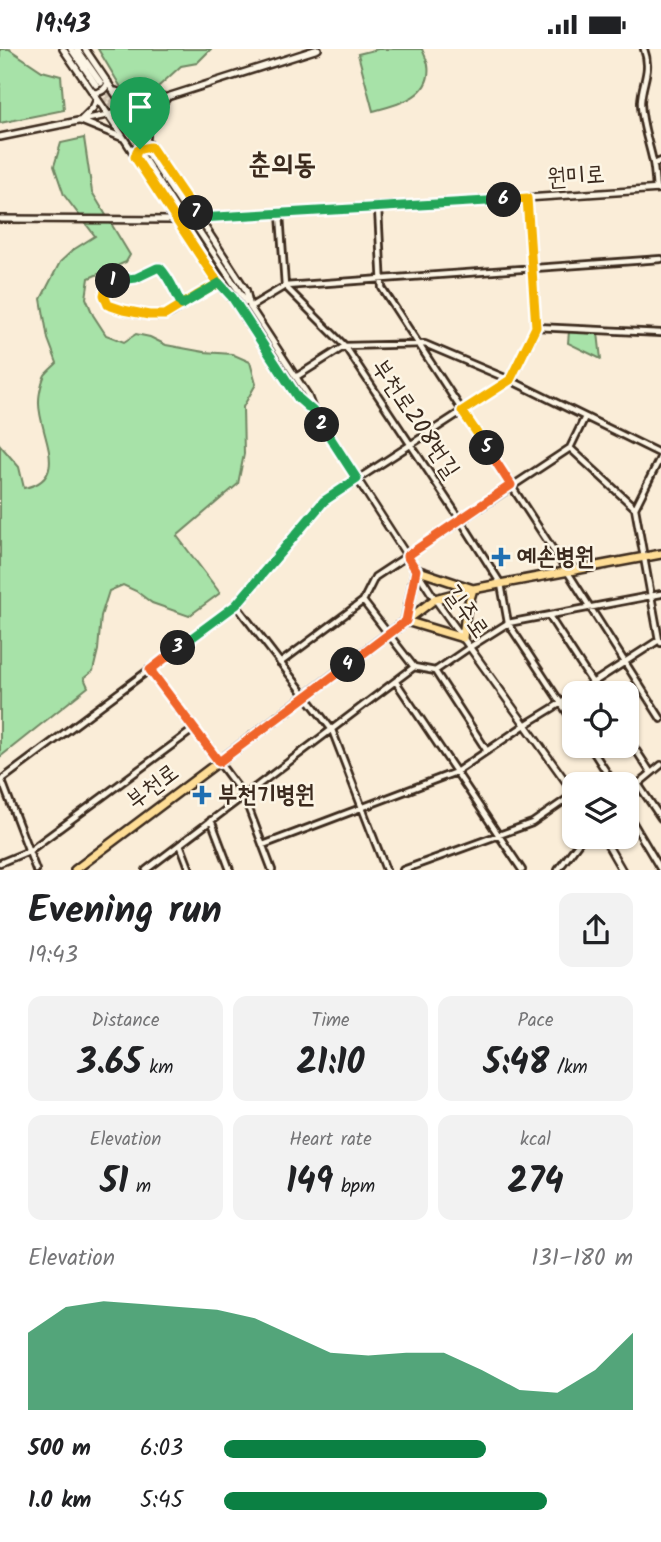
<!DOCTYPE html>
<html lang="en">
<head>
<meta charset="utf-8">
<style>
	body { margin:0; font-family:Kalam,"Poor Story",sans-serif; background:#f2f2f2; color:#202124; height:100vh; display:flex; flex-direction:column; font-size:26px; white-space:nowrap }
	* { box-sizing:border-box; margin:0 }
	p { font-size:23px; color:#757577 }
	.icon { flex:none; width:38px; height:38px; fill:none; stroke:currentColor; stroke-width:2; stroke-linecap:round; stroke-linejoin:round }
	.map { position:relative; height:821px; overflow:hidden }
	.sheet { display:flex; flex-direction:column; background:#fff; flex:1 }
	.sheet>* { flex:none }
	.tools { position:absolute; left:562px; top:632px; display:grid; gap:14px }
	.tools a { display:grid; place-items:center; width:77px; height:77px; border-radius:14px; background:#fff; box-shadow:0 2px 5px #0004; font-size:35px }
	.pin { position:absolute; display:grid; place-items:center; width:60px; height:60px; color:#fff; margin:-72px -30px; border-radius:50% 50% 50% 0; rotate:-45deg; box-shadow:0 0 7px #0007 }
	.pin .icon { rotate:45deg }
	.km { position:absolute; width:35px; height:35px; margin:-18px; border-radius:50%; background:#222; color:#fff; font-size:19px; line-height:35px; text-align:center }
	.round { display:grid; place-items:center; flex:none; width:74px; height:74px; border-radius:14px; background:#f2f2f2 }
	.head { display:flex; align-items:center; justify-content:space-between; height:119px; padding:0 28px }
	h1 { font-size:38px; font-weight:600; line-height:52px }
	.metrics { display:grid; grid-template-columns:repeat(3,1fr); gap:10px; height:119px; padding:7px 28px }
	.metrics div { display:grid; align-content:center; border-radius:14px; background:#f2f2f2; text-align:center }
	.metrics b { font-size:35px; font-weight:600 }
	.metrics small { font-size:19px; font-weight:400 }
	.metrics p { font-size:19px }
	.chart { height:196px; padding:14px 28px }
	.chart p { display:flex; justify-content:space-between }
	.chart svg { width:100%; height:126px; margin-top:7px; fill:#0b8043; opacity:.7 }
	ul { padding:0 28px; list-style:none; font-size:23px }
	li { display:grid; grid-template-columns:112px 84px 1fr; align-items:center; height:52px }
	li i { height:18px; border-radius:9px; background:#0b8043 }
	.status { display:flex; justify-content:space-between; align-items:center; height:49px; padding:0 35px; background:#fff; direction:ltr }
	.status svg { height:19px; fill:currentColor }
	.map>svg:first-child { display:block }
	.green { fill:#a7e2a8; stroke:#718663; stroke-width:2 }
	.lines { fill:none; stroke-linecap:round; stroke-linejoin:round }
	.tertiary-tunnel { stroke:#d4c6b3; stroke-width:5; stroke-dasharray:5 2.5; stroke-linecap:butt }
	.minor-casing { stroke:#3b2a1e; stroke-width:10 }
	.tertiary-casing { stroke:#3b2a1e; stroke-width:10 }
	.primary-casing { stroke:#3b2a1e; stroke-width:12 }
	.minor { stroke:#fcf5e5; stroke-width:4.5 }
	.tertiary { stroke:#fcf5e5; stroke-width:5 }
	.primary { stroke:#fedd96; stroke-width:7 }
	.split-1-casing { stroke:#fff; stroke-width:14 }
	.split-2-casing { stroke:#fff; stroke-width:14 }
	.split-3-casing { stroke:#fff; stroke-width:14 }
	.split-4-casing { stroke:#fff; stroke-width:14 }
	.split-5-casing { stroke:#fff; stroke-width:14 }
	.split-6-casing { stroke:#fff; stroke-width:14 }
	.split-7-casing { stroke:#fff; stroke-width:14 }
	.split-8-casing { stroke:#fff; stroke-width:14 }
	.split-1 { stroke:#f5b400; stroke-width:9 }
	.split-2 { stroke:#22a559; stroke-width:9 }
	.split-3 { stroke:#22a559; stroke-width:9 }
	.split-4 { stroke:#f0652b; stroke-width:9 }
	.split-5 { stroke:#f0652b; stroke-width:9 }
	.split-6 { stroke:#f5b400; stroke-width:9 }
	.split-7 { stroke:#22a559; stroke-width:9 }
	.split-8 { stroke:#f5b400; stroke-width:9 }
	.poi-dot { fill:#1f6fb2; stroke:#fcf5e5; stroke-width:2.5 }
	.labels { text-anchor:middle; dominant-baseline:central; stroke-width:5; stroke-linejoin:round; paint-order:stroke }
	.street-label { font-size:24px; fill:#3b2a1e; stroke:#fcf5e5 }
	.poi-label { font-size:24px; font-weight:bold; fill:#3b2a1e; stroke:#fcf5e5; text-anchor:start }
	.quarter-label { font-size:28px; font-weight:bold; fill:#3b2a1e; stroke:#fcf5e5 }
</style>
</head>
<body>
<div class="status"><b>19:43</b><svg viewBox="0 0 49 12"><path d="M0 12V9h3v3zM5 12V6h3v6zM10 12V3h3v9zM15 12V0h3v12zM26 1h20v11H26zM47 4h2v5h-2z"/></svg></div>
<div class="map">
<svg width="661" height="821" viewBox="0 0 661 821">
	<rect width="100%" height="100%" fill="#faedd8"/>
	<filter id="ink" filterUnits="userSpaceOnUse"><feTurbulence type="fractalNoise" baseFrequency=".0143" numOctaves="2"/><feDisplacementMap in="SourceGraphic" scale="14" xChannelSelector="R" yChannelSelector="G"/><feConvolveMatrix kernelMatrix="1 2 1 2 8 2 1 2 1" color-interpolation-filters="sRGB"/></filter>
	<g filter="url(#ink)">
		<!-- green -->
		<path class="green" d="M0,0H9L42,22L61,27L64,61L0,74Z
			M98,0H211L197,14L181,17L158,38L138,46L122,40Z
			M378,0H422C424,5 427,11 428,16C433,48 396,56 373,62L358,5Z
			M84,89L92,143L130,206L126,213L89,229L86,249L93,266L106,286L124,293L136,285L150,288L166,296L204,303L232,305L250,313L256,335L243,358L244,405L238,435L177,487L220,544L189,567L152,554L136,542L123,536L109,542L101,567L98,601L93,622L84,629L88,638L0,708V396L19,418L24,439C73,430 37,382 39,352C39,345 42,332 45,326C48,322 53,318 57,314L48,290L41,250L60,213L73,201L95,187L64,146L54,117L61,94Z
			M569,282L598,284L601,310L568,294Z"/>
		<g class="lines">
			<!-- tertiary-tunnel -->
			<path class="tertiary-tunnel" d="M96,36L141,104
				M103,38L148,105"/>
			<defs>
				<path id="minor" d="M644,0C652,22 642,32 641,53C641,74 649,93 653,113C655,122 655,131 656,140
					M654,115L661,112
					M378,159L382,239L567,522L661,670
					M280,165L285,237L345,297L460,470L501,535L508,574L574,674
					M182,256C175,245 169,226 159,218L136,229L109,233C105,238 102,247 107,254C113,262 156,269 166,266C173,264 179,258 185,254C196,246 208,240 219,235
					M250,258L285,237L661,210
					M536,278L661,284
					M296,328L345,297L425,295L510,331L661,405
					M570,399L635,459
					M661,407L635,459L659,591L661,594
					M363,552L414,618
					M236,556L332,681L386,821
					M549,567L599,644
					M280,614L363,552L375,528L570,399L585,368
					M414,618L435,622L470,598L508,574L661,545
					M150,621L244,747L272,821
					M435,622L487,702
					M396,633L522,821
					M577,644L659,591
					M626,686L651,724
					M589,696L614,735
					M0,732L236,556L324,452L510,331L536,278L527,149
					M2,732L36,821
					M638,735L661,769
					M626,745L661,716
					M626,762L661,821
					M211,771L230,821
					M180,795L190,821
					M263,796L456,723L525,676L574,646
					M0,814L29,802L194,680
					M146,821L414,618
					M403,821L532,774L574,745
					M558,821L583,788"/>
				<path id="tertiary" d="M63,0L116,77L214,228L232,249L298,349L311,361
					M71,0L96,36
					M77,0L101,34
					M85,0L199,169L246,241L250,258L307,345L314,363L435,550L574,744
					M116,42L132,51L145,55
					M93,44C101,44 106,41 108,33
					M80,72L93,59L97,50
					M81,72L123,89
					M0,88L117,64L318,0
					M147,88C146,71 156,62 167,49
					M148,105L246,253
					M135,108C138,100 143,98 151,98
					M143,108L224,235
					M199,169L437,155L661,140
					M0,170L176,171
					M603,788L622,821"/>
				<path id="primary" d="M406,571L416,521L473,540
					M406,572L463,589L466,563L473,540
					M75,821L435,550L473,540L661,505"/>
			</defs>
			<!-- minor casing -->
			<use href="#minor" class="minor-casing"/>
			<!-- tertiary casing -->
			<use href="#tertiary" class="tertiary-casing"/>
			<!-- primary casing -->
			<use href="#primary" class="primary-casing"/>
			<!-- minor -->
			<use href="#minor" class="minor"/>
			<!-- tertiary -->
			<use href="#tertiary" class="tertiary"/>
			<!-- primary -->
			<use href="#primary" class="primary"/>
		</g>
	</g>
	<g class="lines" filter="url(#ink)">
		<defs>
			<path id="split-1" d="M113,232L107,235L104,246L108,256L123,261L149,266H165L196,247L219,234L214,228L135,108L137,102L140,100"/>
			<path id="split-2" d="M113,232L136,229L157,219H160C170,229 175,244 182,256L219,234L232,248L298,349L314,363L322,376"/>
			<path id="split-3" d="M178,599L236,556L324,452L357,430L322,376"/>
			<path id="split-4" d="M178,599L150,621L219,713L348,616"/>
			<path id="split-5" d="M348,616L406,572L416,521L407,507L511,436L487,399"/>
			<path id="split-6" d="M487,399L462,362L510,331L536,278L527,149L504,151"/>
			<path id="split-7" d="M196,164L199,169L504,151"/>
			<path id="split-8" d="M140,100L151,98L196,164"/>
		</defs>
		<!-- split-1 casing -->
		<use href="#split-1" class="split-1-casing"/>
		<!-- split-2 casing -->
		<use href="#split-2" class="split-2-casing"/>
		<!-- split-3 casing -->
		<use href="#split-3" class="split-3-casing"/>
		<!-- split-4 casing -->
		<use href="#split-4" class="split-4-casing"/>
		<!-- split-5 casing -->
		<use href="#split-5" class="split-5-casing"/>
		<!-- split-6 casing -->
		<use href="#split-6" class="split-6-casing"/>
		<!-- split-7 casing -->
		<use href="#split-7" class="split-7-casing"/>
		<!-- split-8 casing -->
		<use href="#split-8" class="split-8-casing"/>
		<!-- split-1 -->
		<use href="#split-1" class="split-1"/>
		<!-- split-2 -->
		<use href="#split-2" class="split-2"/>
		<!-- split-3 -->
		<use href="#split-3" class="split-3"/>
		<!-- split-4 -->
		<use href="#split-4" class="split-4"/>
		<!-- split-5 -->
		<use href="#split-5" class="split-5"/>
		<!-- split-6 -->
		<use href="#split-6" class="split-6"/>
		<!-- split-7 -->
		<use href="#split-7" class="split-7"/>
		<!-- split-8 -->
		<use href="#split-8" class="split-8"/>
	</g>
	<!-- markers -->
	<g class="poi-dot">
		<path d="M497.5 497.5h7v7h7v7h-7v7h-7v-7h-7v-7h7z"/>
		<path d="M198.5 735.5h7v7h7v7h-7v7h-7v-7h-7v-7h7z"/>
	</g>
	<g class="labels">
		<!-- street labels -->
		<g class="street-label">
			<text transform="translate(576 128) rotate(-4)">원미로</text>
			<text transform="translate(415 370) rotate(56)">부천로208번길</text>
			<text transform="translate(466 563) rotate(55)">길주로</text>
			<text transform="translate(153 738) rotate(-37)">부천로</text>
		</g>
		<!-- poi labels -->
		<g class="poi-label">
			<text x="517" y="508">예손병원</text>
			<text x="218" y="746">부천기병원</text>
		</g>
		<!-- quarter labels -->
		<g class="quarter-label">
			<text x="282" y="116">춘의동</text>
		</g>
	</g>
</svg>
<div class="tools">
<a><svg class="icon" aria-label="locate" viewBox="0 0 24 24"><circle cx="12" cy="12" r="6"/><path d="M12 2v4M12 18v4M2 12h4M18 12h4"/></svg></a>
<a><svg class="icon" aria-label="layers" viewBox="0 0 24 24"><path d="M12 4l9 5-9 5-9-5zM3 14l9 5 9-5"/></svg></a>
</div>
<div class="pin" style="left:140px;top:100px;background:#1e9e55"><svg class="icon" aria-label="arrive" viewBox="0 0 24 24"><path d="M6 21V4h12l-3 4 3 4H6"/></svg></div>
<b class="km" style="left:113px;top:232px">1</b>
<b class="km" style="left:322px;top:376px">2</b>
<b class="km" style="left:178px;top:599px">3</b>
<b class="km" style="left:348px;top:616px">4</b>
<b class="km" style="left:487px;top:399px">5</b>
<b class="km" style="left:504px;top:151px">6</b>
<b class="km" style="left:196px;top:164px">7</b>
</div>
<section class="sheet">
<div class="head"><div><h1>Evening run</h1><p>19:43</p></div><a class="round"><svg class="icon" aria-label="share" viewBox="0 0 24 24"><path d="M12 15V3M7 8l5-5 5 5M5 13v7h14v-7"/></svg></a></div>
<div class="metrics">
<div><p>Distance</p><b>3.65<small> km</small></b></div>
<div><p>Time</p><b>21:10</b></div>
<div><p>Pace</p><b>5:48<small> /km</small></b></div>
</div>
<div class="metrics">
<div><p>Elevation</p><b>51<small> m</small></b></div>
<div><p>Heart rate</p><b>149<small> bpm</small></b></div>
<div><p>kcal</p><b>274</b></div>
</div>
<div class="chart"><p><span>Elevation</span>131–180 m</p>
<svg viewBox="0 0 160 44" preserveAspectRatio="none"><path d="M0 44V17L10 8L20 6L30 7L40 8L50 9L60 12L70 18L80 24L90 25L100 24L110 24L120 30L130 37L140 38L150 30L160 17V44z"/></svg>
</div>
<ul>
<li><b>500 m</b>6:03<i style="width:64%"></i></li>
<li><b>1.0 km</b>5:45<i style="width:79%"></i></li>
</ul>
</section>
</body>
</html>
